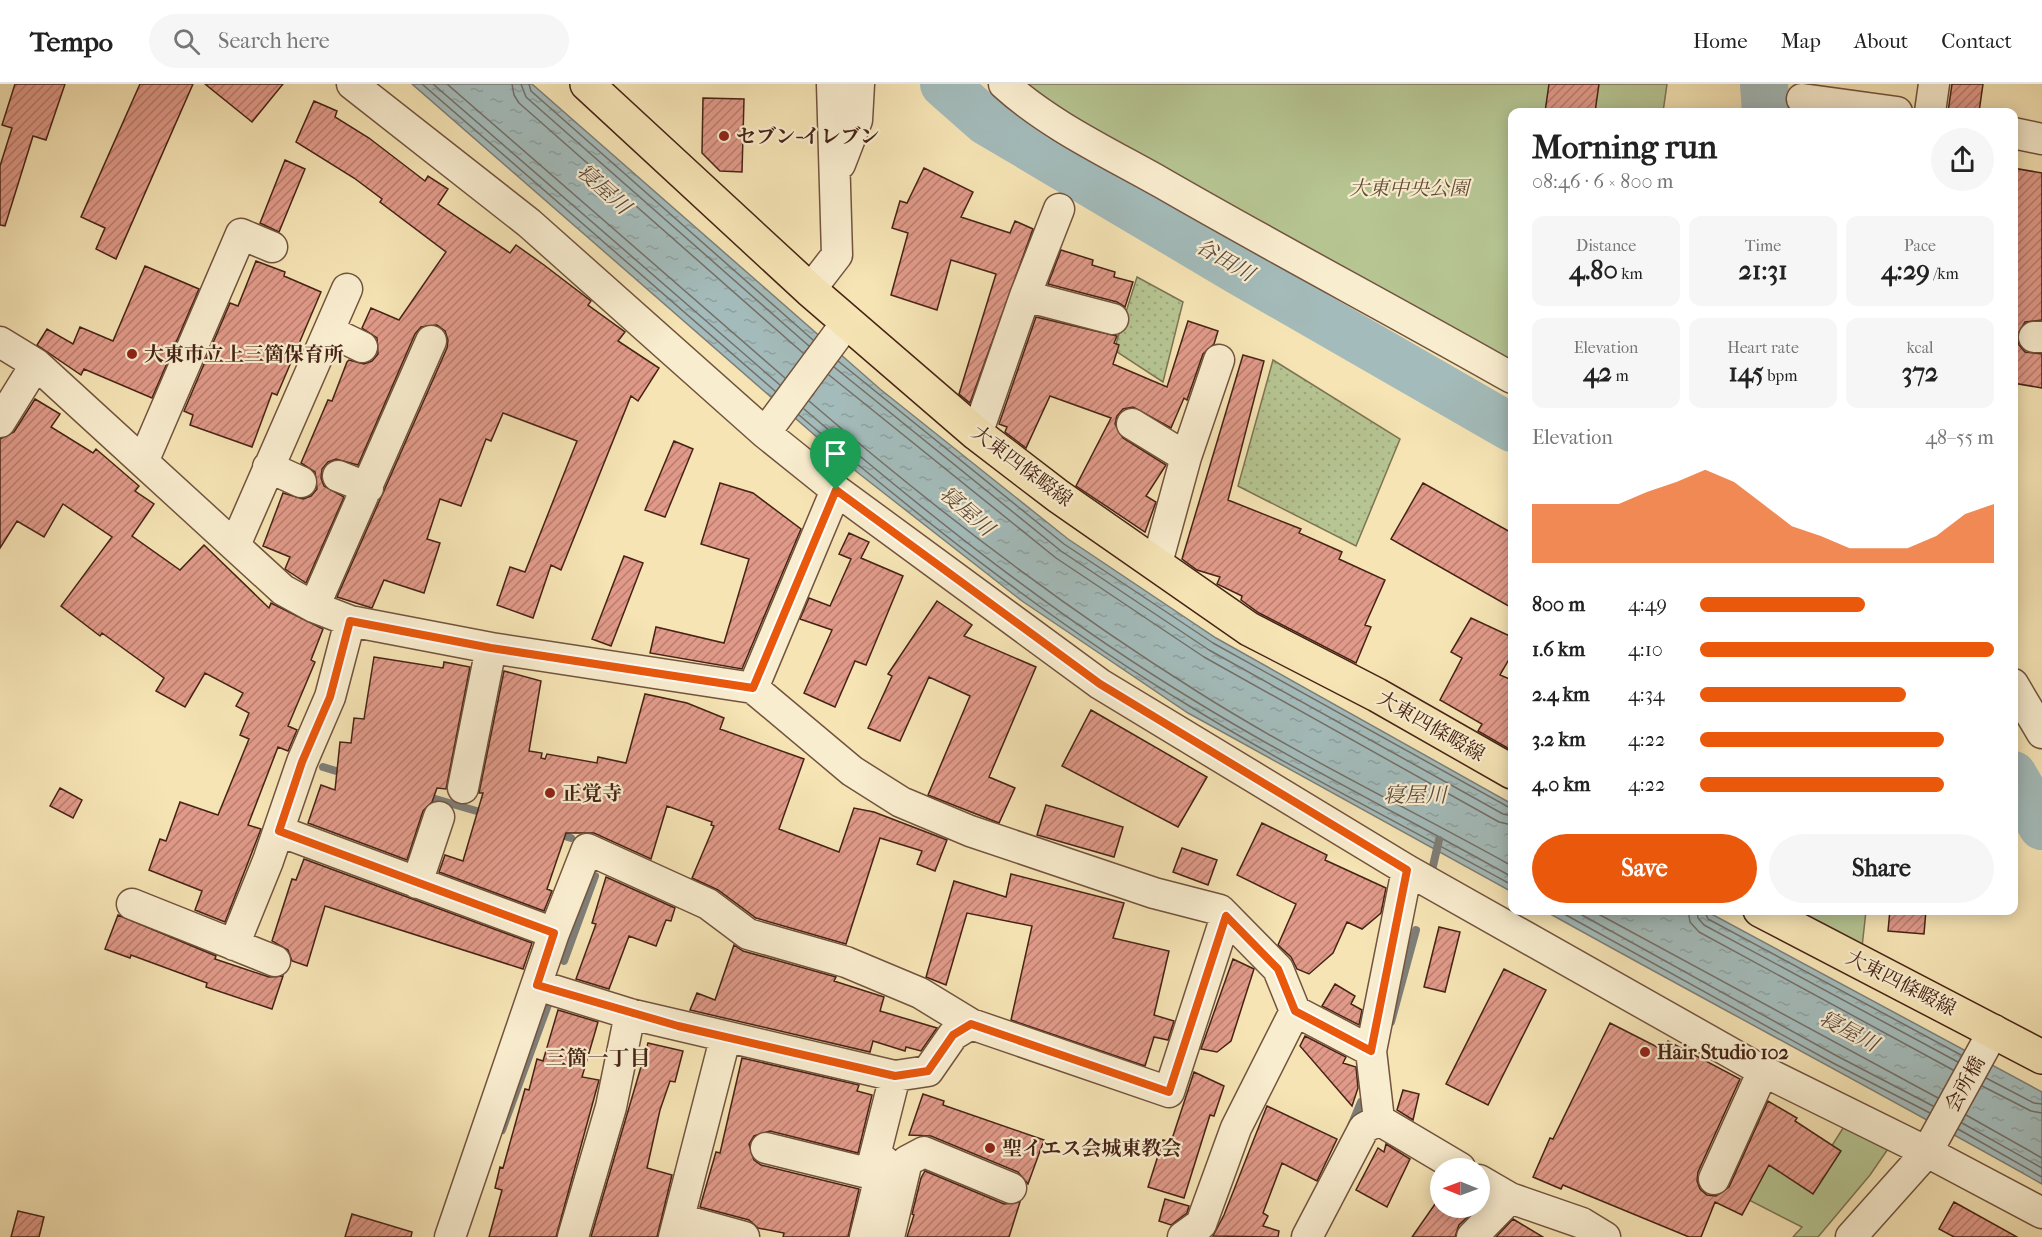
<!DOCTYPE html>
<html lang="en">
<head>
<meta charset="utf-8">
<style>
	body { margin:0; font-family:"IM FELL French Canon","Noto Serif JP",serif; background:#f6f6f6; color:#222; height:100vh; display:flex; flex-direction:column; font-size:22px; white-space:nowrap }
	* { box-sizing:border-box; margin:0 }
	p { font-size:20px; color:#767676 }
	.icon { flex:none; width:33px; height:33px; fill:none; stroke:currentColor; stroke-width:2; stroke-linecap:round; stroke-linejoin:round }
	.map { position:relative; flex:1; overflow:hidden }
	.panel { position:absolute; left:1508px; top:24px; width:510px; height:807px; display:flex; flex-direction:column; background:#fff; border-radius:12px; box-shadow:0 3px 15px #0003 }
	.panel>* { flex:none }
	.needle { width:39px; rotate:271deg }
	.tools { position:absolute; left:1430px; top:1074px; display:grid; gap:12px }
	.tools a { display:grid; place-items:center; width:60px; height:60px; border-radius:50%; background:#fff; box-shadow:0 3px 15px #0003; font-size:30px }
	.pin { position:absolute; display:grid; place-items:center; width:51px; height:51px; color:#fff; margin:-62px -26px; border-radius:50% 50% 50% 0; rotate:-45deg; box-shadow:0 0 6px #0007 }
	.pin .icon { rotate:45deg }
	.round { display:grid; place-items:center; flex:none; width:63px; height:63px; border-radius:32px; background:#f6f6f6 }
	.summary { display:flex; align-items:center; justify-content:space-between; height:102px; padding:0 24px }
	h1 { font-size:33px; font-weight:700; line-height:45px }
	.metrics { display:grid; grid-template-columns:repeat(3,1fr); gap:9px; height:102px; padding:6px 24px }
	.metrics div { display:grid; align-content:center; border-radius:12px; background:#f6f6f6; text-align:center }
	.metrics b { font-size:26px; font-weight:700 }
	.metrics small { font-size:16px; font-weight:400 }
	.metrics p { font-size:16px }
	.chart { height:168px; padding:12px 24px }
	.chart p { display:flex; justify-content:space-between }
	.chart svg { width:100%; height:108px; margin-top:6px; fill:#ea580c; opacity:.7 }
	.primary-button { display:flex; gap:12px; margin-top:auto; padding:12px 24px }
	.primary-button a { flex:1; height:69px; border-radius:36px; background:#ea580c; color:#fff; font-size:24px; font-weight:700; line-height:69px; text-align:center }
	.primary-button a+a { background:#f6f6f6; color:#222 }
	ul { padding:0 24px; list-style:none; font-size:20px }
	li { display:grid; grid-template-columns:96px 72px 1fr; align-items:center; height:45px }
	li i { height:15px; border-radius:8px; background:#ea580c }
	header { display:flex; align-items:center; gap:36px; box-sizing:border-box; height:84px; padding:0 30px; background:#fff; border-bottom:2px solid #e0e0e0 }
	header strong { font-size:28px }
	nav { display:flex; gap:33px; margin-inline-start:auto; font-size:21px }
	.search { width:420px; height:54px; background:#f6f6f6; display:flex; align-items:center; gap:15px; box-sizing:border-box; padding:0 21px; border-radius:33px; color:#767676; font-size:22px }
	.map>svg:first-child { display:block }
	.park { fill:#b6c592; stroke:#7e7454; stroke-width:1.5 }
	.garden { fill:url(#garden-dots); stroke:#7e7454; stroke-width:1.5 }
	.water { fill:url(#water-ripples); stroke:#7e7e78; stroke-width:1.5 }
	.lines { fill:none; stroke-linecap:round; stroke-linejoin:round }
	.shore { stroke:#746f68; stroke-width:1.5 }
	.stream { stroke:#7e7e78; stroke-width:8 }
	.river { stroke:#a3bbba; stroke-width:48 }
	.building { fill:url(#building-hatch); stroke:#462316; stroke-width:1.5 }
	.minor-casing { stroke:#72533e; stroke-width:33 }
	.major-casing { stroke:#462316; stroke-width:36 }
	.minor { stroke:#f9edcf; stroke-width:30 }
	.major { stroke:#f6e4b5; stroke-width:33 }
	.route-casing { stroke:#fff; stroke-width:12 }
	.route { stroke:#ea580c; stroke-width:8 }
	.poi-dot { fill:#8f2418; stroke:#f9edcf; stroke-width:2 }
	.labels { text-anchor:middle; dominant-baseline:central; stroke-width:4.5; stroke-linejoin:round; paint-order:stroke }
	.poi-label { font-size:20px; font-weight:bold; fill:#462316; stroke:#f9edcf; text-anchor:start }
	.park-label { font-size:20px; font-style:italic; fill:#624c35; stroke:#f9edcf }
	.street-label { font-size:20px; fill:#462316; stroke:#f9edcf }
	.water-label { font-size:21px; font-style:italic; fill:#5d493f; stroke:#f9edcf }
	.neighbourhood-label { font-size:21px; font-weight:bold; fill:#462316; stroke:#f9edcf }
</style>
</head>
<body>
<header>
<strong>Tempo</strong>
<div class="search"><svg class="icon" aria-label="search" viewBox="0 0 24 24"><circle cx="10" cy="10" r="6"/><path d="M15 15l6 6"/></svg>Search here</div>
<nav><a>Home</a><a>Map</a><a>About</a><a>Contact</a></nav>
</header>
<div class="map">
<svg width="2042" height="1153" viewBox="0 0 2042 1153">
	<defs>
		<pattern id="garden-dots" width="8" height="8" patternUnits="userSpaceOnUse" patternTransform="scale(1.5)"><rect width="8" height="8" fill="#b6c592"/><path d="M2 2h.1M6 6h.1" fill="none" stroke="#9ea97d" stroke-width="1.8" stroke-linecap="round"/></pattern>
		<pattern id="water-ripples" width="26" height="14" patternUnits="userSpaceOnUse" patternTransform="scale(1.5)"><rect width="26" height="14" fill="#a3bbba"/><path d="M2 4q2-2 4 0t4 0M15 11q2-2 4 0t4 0" fill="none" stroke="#8ea09f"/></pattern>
		<pattern id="building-hatch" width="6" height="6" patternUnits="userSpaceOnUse" patternTransform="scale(1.5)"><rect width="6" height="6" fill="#e19a89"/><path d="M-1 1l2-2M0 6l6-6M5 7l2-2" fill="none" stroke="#b87d6f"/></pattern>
	</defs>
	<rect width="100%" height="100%" fill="#f6e4b5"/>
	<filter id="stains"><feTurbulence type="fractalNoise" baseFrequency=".00333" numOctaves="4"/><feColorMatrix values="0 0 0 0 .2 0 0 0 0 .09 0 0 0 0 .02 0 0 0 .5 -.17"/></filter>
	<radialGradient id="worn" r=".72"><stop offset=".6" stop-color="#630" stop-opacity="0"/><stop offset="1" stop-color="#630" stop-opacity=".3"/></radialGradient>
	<!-- park -->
	<path class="park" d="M1019,0H1667L1663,28H1512V278L1251,140Z
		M1801,826L1866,827L1862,863L1801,829Z
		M1845,1041L1890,1062L1870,1091L1818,1153H1793L1802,1143L1745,1114L1770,1064L1814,1090Z"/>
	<!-- garden -->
	<path class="garden" d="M1137,193L1183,218L1163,298L1114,266Z
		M1273,276L1400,355L1356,462L1238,402Z"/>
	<!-- water -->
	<path class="water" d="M412,0H532L880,305L1068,455L1216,554L1512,720V808L1188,629L1022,517L857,388Z
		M1545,827H1706L2042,1008V1100C1877,1007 1710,919 1545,827Z"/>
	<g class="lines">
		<!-- shore -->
		<path class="shore" d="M422,0L775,307
			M433,0L780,301
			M447,0L785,294
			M512,0L514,11L519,19L803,269
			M521,0L526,13L809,262
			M529,0L531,7L813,256
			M838,277L1064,460L1213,559L1512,725
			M834,283L1061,467L1209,566L1503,730L1512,732
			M829,291L1056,474L1204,573L1499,738L1512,741
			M809,317C932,423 1061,522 1198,608C1299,672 1408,724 1512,782
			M804,325C927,430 1056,533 1195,617C1298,680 1407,734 1512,793
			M799,331C922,436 1052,539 1191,623C1295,687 1405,742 1512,801
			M1557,826L1833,979L1930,1029
			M1573,826L1837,972L1933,1022
			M1591,826L1938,1014
			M1688,826L1690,838L1699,848L1953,986
			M1697,826L1698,834L1704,841L1958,978
			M1704,826L1708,835L1961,971
			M1986,994L2034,1019L2042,1020
			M1982,1002L2031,1027L2042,1029
			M1966,1031L2042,1074
			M1962,1039L2042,1084
			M1958,1045L2042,1093"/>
		<!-- stream -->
		<path class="stream" d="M323,683L346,690
			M425,712L487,730
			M555,749L571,754
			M1433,782L1439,756
			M564,877L595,792
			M1391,938L1416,846
			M1351,1042L1361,1018
			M502,1046L549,918"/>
		<!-- river -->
		<path class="river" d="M944,0L986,37L1239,187L1512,344
			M1764,0L1766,28
			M2013,691L2042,742"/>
	</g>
	<!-- building -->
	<path class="building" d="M15,0H65L46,56L33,52L5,142L0,141V82L12,44L2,41Z
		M140,0H193L116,175L96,165L105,144L81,133Z
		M205,0H283L252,38Z
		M1549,0H1599L1595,28H1545Z
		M1952,0H1983L1979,28H1948Z
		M703,14L744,15L742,88L720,87L702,69Z
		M314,17L337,27L335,33L369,54L425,97L428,92L448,105L438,120L510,169L516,161L544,181L591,217L588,221L625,248L618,257L659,284L638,317L631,312L561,486L551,481L533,534L497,521L510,483L525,488L577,357L503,329L491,357L486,355L461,422L440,415L427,455L440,459L424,509L384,496L372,524L337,513L447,264L448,256L445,247L437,241L421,243L415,250L358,381L336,375L328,378L322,385L321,394L324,402L344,413L306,499L285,485L290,473L263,462L283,409L303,415L311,412L317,405L315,388L301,379L328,316L332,317L347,278L349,276L364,280L372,277L378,270L377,254L362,244L371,224L399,236L446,168L380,118L382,115L354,94L296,58Z
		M285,76L305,85L279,148L260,139Z
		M924,84L973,108L961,133L1010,149L1015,137L1033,145L970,319L959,310L996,190L951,176L937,226L891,211L908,149L892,144L900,117L907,119Z
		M2013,84L2042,89V236L2025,238L2017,252L2019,261L2025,268L2042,270V304L2013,299Z
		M1061,166L1093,176L1092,181L1115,188L1114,193L1133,198L1125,223L1117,218L1048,200Z
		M256,177L285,188L284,192L321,208L277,311L272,309L252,363L190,341L193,331L184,327L230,219L238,222Z
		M145,182L199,205L152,314L84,285L81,291L37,261L47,245L73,260L80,243L113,257Z
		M1036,233L1117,252L1114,259L1119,261L1113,280L1167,303L1188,237L1218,247L1214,260L1203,270L1187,316L1184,314L1171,344L1133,323L1123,325L1117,332L1115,340L1123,354L1166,381L1146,412L1156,418L1145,448L1076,402L1111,334L1050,312L1026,364L1005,348L1007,343L999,340Z
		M1243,271L1264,277L1228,416L1301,445L1299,449L1342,468L1339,475L1385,496L1365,541L1371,543L1356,579L1259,529L1241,516L1242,512L1217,500L1220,493L1197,486L1182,475Z
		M35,315L60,330L51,343L93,369L96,365L139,402L135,407L154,420L132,452L180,486L204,461L269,524L271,519L323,545L311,576L315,578L288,642L297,646L288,667L278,663L248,741L261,745L225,838L195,826L202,807L149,786L160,755L166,757L180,718L218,731L249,655L240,651L249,629L236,622L243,609L205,589L185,623L156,607L164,594L102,549L100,552L61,522L112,453L63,420L44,453L17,437L0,464V355L14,348Z
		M674,357L693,365L665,433L645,426Z
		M720,399L753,409L801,445L742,585L650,569L656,543L724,559L749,475L701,460Z
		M1423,399L1512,449V524L1391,455Z
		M849,449L869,458L861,474L903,492L866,581L855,577L835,623L804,609L832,546L800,535L809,514L830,522L851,475L839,470Z
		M624,472L643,479L611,562L592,555Z
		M937,517L972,541L964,552L1036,583L989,693L1015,704L999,739L928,711L970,612L929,593L900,657L868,644L892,592L888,590Z
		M1471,534L1512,553V570L1500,591L1512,596L1511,666L1478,647L1482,640L1440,616L1462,574L1451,568Z
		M374,573L443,584L444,578L470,583L446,705L437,704L432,718L423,727L407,776L308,739L321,701L335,706L340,658L351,659L354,634L364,635Z
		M504,587L541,597L529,667L542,669L541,674L545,675L547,670L597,679L598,673L626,679L645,610L687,619L724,634L720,645L804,675L779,745L839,768L854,724L874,728L947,756L935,787L917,780L922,767L880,754L846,860L756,834L718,806L692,794L714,742L711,741L712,738L667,722L651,775L594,749H566L547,805L552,807L544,827L439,788L445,771L463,777L483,709H479Z
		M1091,626L1207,693L1178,743L1062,682Z
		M60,704L82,716L73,734L50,722Z
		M1046,721L1123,743L1114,773L1037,751Z
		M1262,739L1327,771L1325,776L1386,804L1381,829L1362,845L1347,838L1333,869L1309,890L1297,885L1291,873L1278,861L1296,820L1237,791Z
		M1182,764L1217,776L1208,801L1173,788Z
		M304,775L532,859L523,885L325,822L307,882L292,877L288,866L272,857L292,795L296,796Z
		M1011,790L1124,819L1113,854L1169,867L1154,931L1174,937L1168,956L1154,953L1145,982L1011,936L1032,842L967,829L946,901L926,893L954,797L1006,813Z
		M606,793L675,824L671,837L666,836L656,862L629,852L609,905L576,895L596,840L592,839Z
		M1890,826H1926L1924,850L1888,847Z
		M118,831L216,872L215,875L269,893L283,892L272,925L206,903L207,899L131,871L130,874L105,865Z
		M1439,843L1460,848L1445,908L1424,903Z
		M734,861L743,867L836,893L834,897L884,913L880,927L937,944L921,967L906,963L905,967L873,957L870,968L690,926L697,909L715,916Z
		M1233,875L1254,885L1231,957L1217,968L1201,965Z
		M1504,885L1546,906L1488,1021L1446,1000Z
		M1335,900L1355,912L1351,920L1362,926L1359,941L1322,922Z
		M558,926L598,938L582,993L599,996L556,1153H489L502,1106L495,1104L500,1083L503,1084L525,1005L529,1006L537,975L543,977Z
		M1610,939L1663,966L1668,957L1740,995L1698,1088L1697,1097L1700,1105L1707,1111L1716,1112L1729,1103L1768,1017L1797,1034L1795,1037L1841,1067L1813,1110L1769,1081L1742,1131L1715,1118L1701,1153H1689L1563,1101L1561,1105L1533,1093L1550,1054L1553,1055Z
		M1305,952L1346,973L1343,979L1356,983L1358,1004L1352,1022L1300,962Z
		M648,959L683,967L675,998L670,997L660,1026L647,1084L672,1091L657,1153H591Z
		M742,974L859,1001L857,1007L872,1011L858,1069L770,1047L754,1052L749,1060L754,1076L761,1081L859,1105L848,1153H783L784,1149L758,1144L749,1136L700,1123L716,1068L720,1069Z
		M1194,988L1224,1002L1214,1032L1210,1031L1184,1114L1148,1103L1163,1056L1171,1058Z
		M1403,1006L1419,1010L1413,1036L1397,1026Z
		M923,1010L944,1017L943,1021L1044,1056L1028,1100L1018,1088L931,1052L909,1051Z
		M1267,1022L1337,1055L1317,1097L1282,1079L1263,1129L1268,1132L1263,1142L1279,1147L1278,1153L1213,1152L1224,1131Z
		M1386,1060L1410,1075L1387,1123L1356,1106L1378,1064L1384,1068Z
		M925,1087L1004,1120L1020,1118L1009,1153H907L914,1131L912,1130L921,1094Z
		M1440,1113V1124H1477L1459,1141L1455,1153H1412Z
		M1165,1115L1189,1122L1187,1129L1171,1141L1159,1137Z
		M1954,1118L2017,1153H1954L1939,1145Z
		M18,1127L44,1133L39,1153H11Z
		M352,1130L412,1148L411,1153H345Z
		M1513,1135L1543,1153H1496Z"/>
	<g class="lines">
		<defs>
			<path id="minor" d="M352,0L529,139L765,349L836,406L1100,600L1407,786L1763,987L1927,1068L2042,1129
				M1004,0C1049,41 1109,69 1162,99C1278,166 1396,228 1512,294
				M1802,15L1897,28
				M1930,28L1934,0
				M2013,49L2042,55
				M840,80L857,36L859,0
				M810,206L837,171L832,0
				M1025,212L1113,235
				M331,248L362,263
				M2034,253H2042
				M0,258L36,280L283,506L314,523L350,537L491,564L753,604L852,687L901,718L970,747L1154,809L1220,826L1278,885L1295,927L1371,967
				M0,338L36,280
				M1132,340L1186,373
				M765,349L847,238
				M977,350L1025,212L1059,125
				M143,378L241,150L272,163
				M268,383L301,398
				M338,392L368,404
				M235,461L347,205
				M1157,479L1186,373L1219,276
				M314,523L431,257
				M2013,600L2042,649
				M753,604L836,406
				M463,704L491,564
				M279,747L554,849
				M1407,786L1371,967L1379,1036L1460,1084
				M417,799L439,733
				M132,820L275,877
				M234,861L268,777L302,678L330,613L350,537
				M537,901L630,930L895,992L874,1075L884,1077L865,1153
				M895,992L928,987L953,951L971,940L1169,1008L1226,832
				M766,1064L880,1092
				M1714,1095L1763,987
				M1479,1096L1510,1114L1582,1139L1605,1153
				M679,1135L744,1153
				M450,1153L554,849L587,765L708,820L748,850L846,878L920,909L971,940
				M573,1153L611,1023L630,930
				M674,1153L725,955
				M889,1153L907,1077L924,1068L1011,1104
				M1183,1153L1201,1140L1236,1044L1295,927
				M1307,1153L1364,1044L1379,1036
				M1472,1153L1510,1114
				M1851,1153L1927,1068L1994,946"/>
			<path id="major" d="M587,0L810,206L977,350L1058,412L1249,545L1377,611L1512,688
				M1760,826L2042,973"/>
		</defs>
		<!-- minor casing -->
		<use href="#minor" class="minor-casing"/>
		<!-- major casing -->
		<use href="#major" class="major-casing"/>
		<!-- minor -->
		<use href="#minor" class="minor"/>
		<!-- major -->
		<use href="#major" class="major"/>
	</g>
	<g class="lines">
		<defs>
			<path id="route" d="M836,406L1100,600L1407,786L1371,967L1295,927L1278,885L1226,832L1169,1008L971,940L953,951L928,987L895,992L678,942L537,901L554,849L279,747L302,678L330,613L350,537L491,564L753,604Z"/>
		</defs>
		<!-- route casing -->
		<use href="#route" class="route-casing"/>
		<!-- route -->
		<use href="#route" class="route"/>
	</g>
	<!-- markers -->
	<g class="poi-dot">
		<circle cx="724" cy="52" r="6"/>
		<circle cx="132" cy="270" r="6"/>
		<circle cx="550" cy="709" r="6"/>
		<circle cx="1645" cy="968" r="6"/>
		<circle cx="990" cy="1064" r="6"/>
	</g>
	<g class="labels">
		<!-- poi labels -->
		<g class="poi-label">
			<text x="736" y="52">セブン-イレブン</text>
			<text x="144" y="270">大東市立上三箇保育所</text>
			<text x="562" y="709">正覚寺</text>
			<text x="1657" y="968">Hair Studio 102</text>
			<text x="1002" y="1064">聖イエス会城東教会</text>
		</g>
		<!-- park labels -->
		<g class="park-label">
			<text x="1409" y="104">大東中央公園</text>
		</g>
		<!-- street labels -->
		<g class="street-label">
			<text transform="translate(1022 382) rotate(37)">大東四條畷線</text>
			<text transform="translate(1431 642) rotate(30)">大東四條畷線</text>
			<text transform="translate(1901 899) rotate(27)">大東四條畷線</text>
			<text transform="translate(1965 1000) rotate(-61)">会所橋</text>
		</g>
		<!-- water labels -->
		<g class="water-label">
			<text transform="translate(604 105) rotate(42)">寝屋川</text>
			<text transform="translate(1225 176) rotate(30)">谷田川</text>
			<text transform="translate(967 427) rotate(41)">寝屋川</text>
			<text x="1415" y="711">寝屋川</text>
			<text transform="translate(1849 947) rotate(28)">寝屋川</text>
		</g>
		<!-- neighbourhood labels -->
		<g class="neighbourhood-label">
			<text x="598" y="974">三箇一丁目</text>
		</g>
	</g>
	<rect width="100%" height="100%" filter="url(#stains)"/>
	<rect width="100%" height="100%" fill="url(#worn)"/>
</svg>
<div class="tools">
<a><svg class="needle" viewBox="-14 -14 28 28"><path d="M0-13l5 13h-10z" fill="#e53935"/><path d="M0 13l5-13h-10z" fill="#767676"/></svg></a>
</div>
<div class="pin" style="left:836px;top:406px;background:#1e9e55"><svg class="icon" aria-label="arrive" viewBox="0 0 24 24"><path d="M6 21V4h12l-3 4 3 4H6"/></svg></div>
<section class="panel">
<div class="summary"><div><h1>Morning run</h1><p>08:46 · 6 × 800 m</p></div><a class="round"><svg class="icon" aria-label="share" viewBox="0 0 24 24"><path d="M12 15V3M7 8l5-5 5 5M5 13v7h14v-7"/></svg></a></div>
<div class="metrics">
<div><p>Distance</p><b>4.80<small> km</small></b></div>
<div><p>Time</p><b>21:31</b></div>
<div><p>Pace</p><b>4:29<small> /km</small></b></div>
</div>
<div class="metrics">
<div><p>Elevation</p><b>42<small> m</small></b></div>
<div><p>Heart rate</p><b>145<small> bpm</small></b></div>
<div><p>kcal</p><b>372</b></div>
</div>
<div class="chart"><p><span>Elevation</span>48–55 m</p>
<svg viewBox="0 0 160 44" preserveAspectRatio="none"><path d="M0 44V20L10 20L20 20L30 20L40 15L50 11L60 6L70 11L80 20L90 29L100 33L110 38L120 38L130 38L140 33L150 24L160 20V44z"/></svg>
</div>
<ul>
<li><b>800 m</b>4:49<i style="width:56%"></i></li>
<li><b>1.6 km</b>4:10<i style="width:100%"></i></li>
<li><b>2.4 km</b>4:34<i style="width:70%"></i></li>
<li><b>3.2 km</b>4:22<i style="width:83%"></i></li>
<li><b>4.0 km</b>4:22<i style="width:83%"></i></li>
</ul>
<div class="primary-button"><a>Save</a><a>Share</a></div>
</section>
</div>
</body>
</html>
